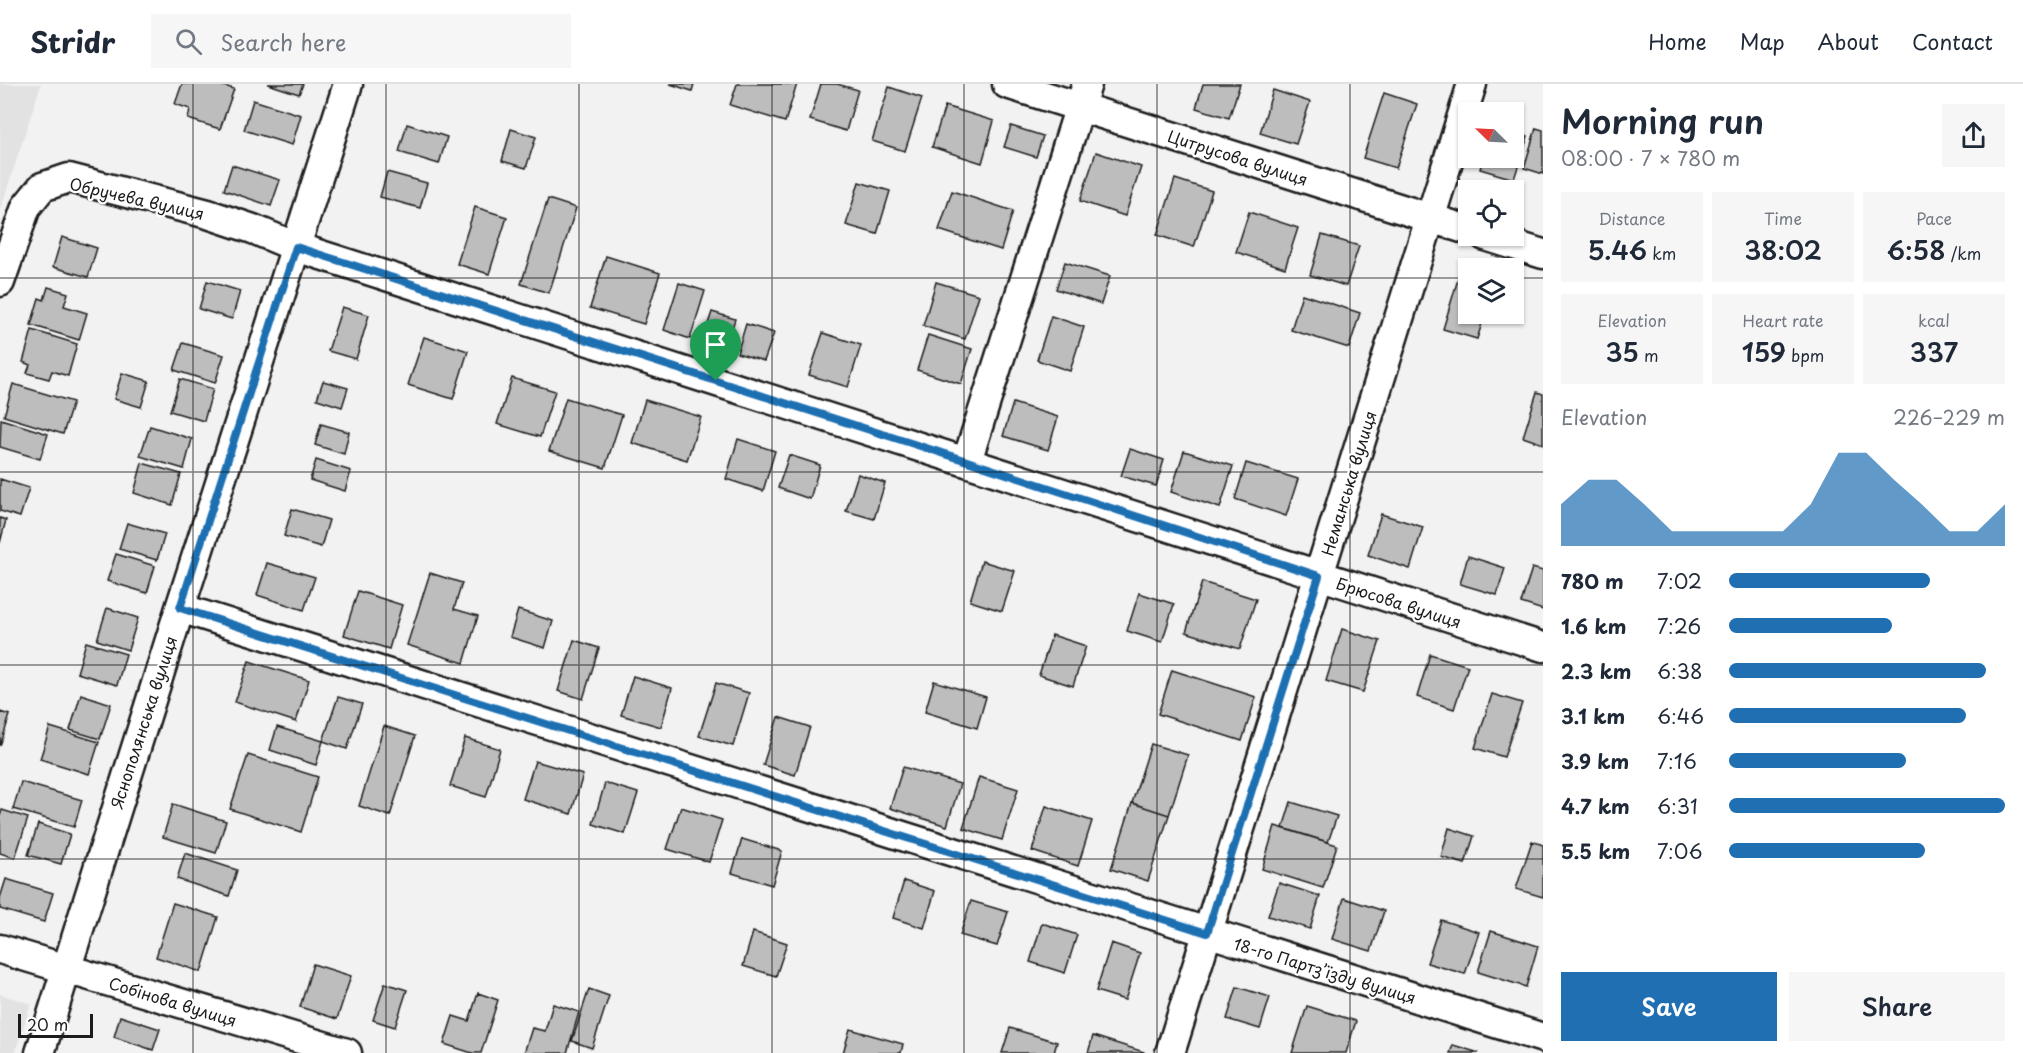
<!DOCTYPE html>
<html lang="en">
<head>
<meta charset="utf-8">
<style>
	body { margin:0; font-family:"Playpen Sans",sans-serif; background:#f6f6f7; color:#1f2937; height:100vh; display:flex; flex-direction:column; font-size:22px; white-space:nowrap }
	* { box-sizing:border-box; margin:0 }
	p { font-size:20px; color:#747a83 }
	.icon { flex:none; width:33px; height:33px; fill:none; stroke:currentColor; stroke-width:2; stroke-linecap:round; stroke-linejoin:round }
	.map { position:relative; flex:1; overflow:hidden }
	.sheet { display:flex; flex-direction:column; background:#fff; width:480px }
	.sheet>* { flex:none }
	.needle { width:39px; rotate:294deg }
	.buttons { position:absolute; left:1458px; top:18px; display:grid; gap:12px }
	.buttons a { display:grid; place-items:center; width:66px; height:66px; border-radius:0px; background:#fff; box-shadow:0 2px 4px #0004; font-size:30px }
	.scale { position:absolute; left:18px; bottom:15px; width:75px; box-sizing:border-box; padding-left:6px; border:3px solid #1c1c1c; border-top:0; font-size:16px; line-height:21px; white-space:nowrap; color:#1c1c1c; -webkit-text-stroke:4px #fff; paint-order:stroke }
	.pin { position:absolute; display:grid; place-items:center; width:51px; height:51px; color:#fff; margin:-62px -26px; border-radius:50% 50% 50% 0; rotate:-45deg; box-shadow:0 0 6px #0007 }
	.pin .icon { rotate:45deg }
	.round { display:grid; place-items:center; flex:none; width:63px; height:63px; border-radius:0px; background:#f6f6f7 }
	.head { display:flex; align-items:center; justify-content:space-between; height:102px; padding:0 18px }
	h1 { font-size:33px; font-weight:600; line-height:45px }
	.figures { display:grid; grid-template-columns:repeat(3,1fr); gap:9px; height:102px; padding:6px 18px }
	.figures div { display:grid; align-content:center; border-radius:0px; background:#f6f6f7; text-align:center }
	.figures b { font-size:26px; font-weight:600 }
	.figures small { font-size:16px; font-weight:400 }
	.figures p { font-size:16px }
	.chart { height:168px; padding:12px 18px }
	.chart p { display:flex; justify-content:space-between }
	.chart svg { width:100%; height:108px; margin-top:6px; fill:#1f6fb2; opacity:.7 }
	.button { display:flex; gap:12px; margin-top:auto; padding:12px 18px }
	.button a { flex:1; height:69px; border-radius:0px; background:#1f6fb2; color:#fff; font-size:24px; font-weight:600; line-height:69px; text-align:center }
	.button a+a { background:#f6f6f7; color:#1f2937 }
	ul { padding:0 18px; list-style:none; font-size:20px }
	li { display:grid; grid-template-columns:96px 72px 1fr; align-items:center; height:45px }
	li i { height:15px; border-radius:8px; background:#1f6fb2 }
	header { display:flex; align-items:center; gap:36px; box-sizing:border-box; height:84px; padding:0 30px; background:#fff; border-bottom:2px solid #e0e1e3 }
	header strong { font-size:28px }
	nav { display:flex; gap:33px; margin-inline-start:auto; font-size:21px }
	.search { width:420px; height:54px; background:#f6f6f7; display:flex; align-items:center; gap:15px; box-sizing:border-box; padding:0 21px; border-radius:0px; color:#747a83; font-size:22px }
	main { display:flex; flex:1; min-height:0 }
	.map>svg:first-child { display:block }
	.built { fill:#e2e2e2 }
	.building { fill:#bdbdbd; stroke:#1c1c1c; stroke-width:1.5 }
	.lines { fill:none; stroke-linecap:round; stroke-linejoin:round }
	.street-casing { stroke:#1c1c1c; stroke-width:33 }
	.street { stroke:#fff; stroke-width:28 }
	.route-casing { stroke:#fff; stroke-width:12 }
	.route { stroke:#1f6fb2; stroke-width:8 }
	.grid { fill:none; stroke:#1c1c1c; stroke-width:1.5; stroke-opacity:0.55 }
	.labels { text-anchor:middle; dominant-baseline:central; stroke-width:4.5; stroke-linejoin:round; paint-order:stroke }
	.street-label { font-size:16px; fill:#1c1c1c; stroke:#fff }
</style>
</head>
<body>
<header>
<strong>Stridr</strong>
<div class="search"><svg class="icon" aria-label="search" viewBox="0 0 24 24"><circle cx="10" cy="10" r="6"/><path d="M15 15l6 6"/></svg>Search here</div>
<nav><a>Home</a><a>Map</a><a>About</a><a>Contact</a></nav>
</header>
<main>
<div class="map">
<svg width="1543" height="969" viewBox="0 0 1543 969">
	<rect width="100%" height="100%" fill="#f2f2f2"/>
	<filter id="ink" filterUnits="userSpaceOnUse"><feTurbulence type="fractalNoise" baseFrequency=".0167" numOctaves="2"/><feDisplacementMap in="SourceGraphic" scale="12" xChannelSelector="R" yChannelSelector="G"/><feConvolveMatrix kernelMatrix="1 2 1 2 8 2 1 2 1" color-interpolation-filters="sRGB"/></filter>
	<g filter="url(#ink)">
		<!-- built -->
		<path class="built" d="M0,0H41L0,127Z
			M0,910L31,920L15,969H0Z"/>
		<!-- building -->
		<path class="building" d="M182,0H217L234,5L220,45L188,35L190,25L175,20Z
			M268,0H303L299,10Z
			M670,0H694L692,7Z
			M737,0H797L785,38L730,21Z
			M821,0H837L858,6L846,47L810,36Z
			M1203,0H1240L1229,34L1196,24Z
			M889,3L922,14L905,67L872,57Z
			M1273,6L1310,18L1296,60L1260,49Z
			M1384,9L1417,20L1396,84L1363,74Z
			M253,16L301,31L292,61L244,46Z
			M945,22L994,37L982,79L932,63Z
			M407,40L447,53L439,80L399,68Z
			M1011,42L1043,52L1036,73L1004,63Z
			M1536,44L1543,46V90L1524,84Z
			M511,45L536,53L526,84L502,77Z
			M1514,47L1528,52L1514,95L1480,85L1483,74H1514Z
			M1096,68L1141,83L1125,132L1080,117Z
			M232,81L280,96L271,122L224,106Z
			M387,88L427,99L420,124L380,113Z
			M1175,95L1212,107L1194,163L1157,151Z
			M859,98L890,107L877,150L846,141Z
			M952,107L1013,127L1001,166L939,146Z
			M548,115L576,124L549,209L521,200Z
			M475,123L507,133L489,190L457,180Z
			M1249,128L1298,144L1285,184L1236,168Z
			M1322,151L1359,162L1346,202L1310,191Z
			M62,153L97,164L88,193L53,183Z
			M606,172L660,189L644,240L590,224Z
			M1065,178L1110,192L1101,220L1056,205Z
			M1458,195L1468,198V230H1485L1477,255L1443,245Z
			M207,197L240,207L232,235L199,225Z
			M936,198L979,211L965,255L923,242Z
			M679,199L705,207L690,255L664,246Z
			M48,203L68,209L64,222L87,229L79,256L31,241L39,214L44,216Z
			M1302,210L1360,229L1349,264L1291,246Z
			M342,223L369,231L356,275L328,267Z
			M712,228L735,235L725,265L702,258Z
			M1051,232L1084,243L1070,287L1037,276Z
			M746,240L774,249L764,277L737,269Z
			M32,246L77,260L68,292L52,287L49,295L27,289L30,281L23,278Z
			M823,249L861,261L848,303L809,291Z
			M928,251L972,265L961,300L917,286Z
			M424,253L468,267L453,315L408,301Z
			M183,259L224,271L215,299L174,286Z
			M122,289L149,297L141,323L114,315Z
			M512,294L555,307L540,353L497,340Z
			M180,295L213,305L204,337L170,327Z
			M323,297L348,304L342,323L317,315Z
			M13,300L73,318L63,350L4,332Z
			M1537,308L1543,310V360L1523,353Z
			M566,314L622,331L605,384L549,367Z
			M645,316L701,333L687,376L632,359Z
			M1013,319L1058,333L1048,366L1003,352Z
			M1,335L48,350L40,375L0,363Z
			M321,340L349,348L344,370L315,361Z
			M150,342L192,355L184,385L140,372Z
			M738,355L775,367L763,407L726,395Z
			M1130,365L1164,376L1156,402L1121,392Z
			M1184,367L1233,382L1220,424L1171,408Z
			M789,371L820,381L810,415L778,404Z
			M316,376L351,387L345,407L310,396Z
			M142,379L181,390L172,421L134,409Z
			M1246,379L1298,395L1286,432L1235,415Z
			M858,390L885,399L874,435L846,427Z
			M0,395L29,404L20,433L0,427Z
			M292,425L329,436L321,463L284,452Z
			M1381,430L1423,443L1410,485L1368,471Z
			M0,434L6,436L0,459Z
			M127,439L165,450L157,476L119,465Z
			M116,470L155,482L147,509L107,497Z
			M1468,472L1505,484L1497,511L1460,500Z
			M982,477L1015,487L1002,527L970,517Z
			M267,479L315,493L304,526L257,511Z
			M1532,484L1543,487V526L1521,519Z
			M430,489L462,499L454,525L478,532L464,579L407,561Z
			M1202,498L1256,515L1240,565L1186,548Z
			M358,507L402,521L389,565L344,551Z
			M1139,509L1174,520L1162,558L1127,547Z
			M107,524L138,534L128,566L97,556Z
			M518,526L553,537L545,564L510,553Z
			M1342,545L1380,557L1363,608L1326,597Z
			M1052,551L1086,562L1073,602L1039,591Z
			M574,556L599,564L583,615L558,607Z
			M86,558L126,570L117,601L77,589Z
			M1430,570L1468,582L1454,625L1417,613Z
			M249,577L309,596L296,638L235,618Z
			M1172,586L1256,613L1242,657L1158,630Z
			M633,592L672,604L661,643L621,631Z
			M934,597L986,613L977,644L925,628Z
			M716,599L749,609L733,662L699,652Z
			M81,610L111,620L100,655L70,646Z
			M1492,610L1522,619L1504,673L1475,664Z
			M338,613L362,620L347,665L323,657Z
			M0,628L10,631L0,662Z
			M778,633L810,643L795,691L763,681Z
			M384,642L415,652L390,732L359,722Z
			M50,643L99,658L89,690L40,675Z
			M277,643L323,657L316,681L270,666Z
			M465,654L500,665L486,713L450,702Z
			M1151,660L1188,671L1169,731L1132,719Z
			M248,671L318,693L301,748L230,725Z
			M535,677L583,691L571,730L523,715Z
			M903,683L960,700L947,742L890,724Z
			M979,693L1018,705L1002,756L963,744Z
			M21,698L82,716L74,743L13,725Z
			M605,699L638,709L625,750L593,740Z
			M1291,718L1337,732L1328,758L1283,744Z
			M1132,719L1169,731L1148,797L1111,785Z
			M173,720L226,737L216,769L163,753Z
			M1046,722L1092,737L1078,782L1032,767Z
			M681,723L722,736L709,778L667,765Z
			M2,726L28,734L15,774L0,769V732Z
			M38,740L70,750L61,780L28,771Z
			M1275,742L1337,761L1323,804L1262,785Z
			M1449,744L1474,752L1465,780L1441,773Z
			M742,755L782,767L772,801L732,789Z
			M1532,757L1543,761V813L1516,805Z
			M185,769L237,786L229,812L177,795Z
			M6,795L53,809L44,838L0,825V814Z
			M904,797L935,807L924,844L893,834Z
			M1279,799L1320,812L1310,845L1268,832Z
			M1344,814L1384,827L1371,867L1332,855Z
			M971,817L1008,828L997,862L960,851Z
			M173,819L218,833L201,888L156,873Z
			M1441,836L1479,848L1465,890L1427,879Z
			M1042,839L1077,851L1065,889L1030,878Z
			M1491,847L1538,862L1526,903L1478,888Z
			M753,848L787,859L776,892L743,882Z
			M1111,859L1140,869L1125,916L1096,907Z
			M313,880L351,892L337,935L300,923Z
			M385,899L407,906L395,943L373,936Z
			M1237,903L1270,913L1260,945L1227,935Z
			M589,905L609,912L592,964L572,957Z
			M478,909L498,916L481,969H472L444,960L453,932L469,937Z
			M553,920L579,928L567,969H524L532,944L545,947Z
			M1307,922L1356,937L1346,969H1292Z
			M120,932L160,945L153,966L114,953Z
			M1010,944L1057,958L1054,969H1002Z
			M850,945L903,960L901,969H843Z
			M1093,952L1144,968V969H1088Z
			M1453,961L1479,969H1450Z"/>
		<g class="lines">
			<defs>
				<path id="street" d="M1007,0L1468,146
					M1485,152L1543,170
					M0,198L26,123L42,103L69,94L208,130L253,145L296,163L1543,563
					M967,377L1087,0
					M180,524L1543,954
					M0,865L347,969
					M40,969L180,524L348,0
					M1170,969L1472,0"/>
			</defs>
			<!-- street casing -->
			<use href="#street" class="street-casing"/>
			<!-- street -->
			<use href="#street" class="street"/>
		</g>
	</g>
	<g class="lines" filter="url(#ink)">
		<defs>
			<path id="route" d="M296,163L967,377L1319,492L1207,849L180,524Z"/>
		</defs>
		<!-- route casing -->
		<use href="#route" class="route-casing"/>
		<!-- route -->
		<use href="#route" class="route"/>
	</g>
	<!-- grid -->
	<path class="grid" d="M193,0V969M386,0V969M579,0V969M772,0V969M964,0V969M1157,0V969M1350,0V969M0,194H1468M1514,194H1543M0,388H1543M0,581H1543M0,775H1543"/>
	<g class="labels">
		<!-- street labels -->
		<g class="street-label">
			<text transform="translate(1238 73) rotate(18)">Цитрусова вулиця</text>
			<text transform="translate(137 114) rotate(13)">Обручева вулиця</text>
			<text transform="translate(1348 399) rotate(-73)">Неманська вулиця</text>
			<text transform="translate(1399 518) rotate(18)">Брюсова вулиця</text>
			<text transform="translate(143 638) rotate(-72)">Яснополянська вулиця</text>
			<text transform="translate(1325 886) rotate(17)">18-го Партз’їзду вулиця</text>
			<text transform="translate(173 917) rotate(17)">Собінова вулиця</text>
		</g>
	</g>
</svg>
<div class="buttons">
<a><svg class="needle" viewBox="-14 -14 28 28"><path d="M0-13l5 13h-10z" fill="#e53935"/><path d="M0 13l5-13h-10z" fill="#747a83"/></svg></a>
<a><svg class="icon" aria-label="locate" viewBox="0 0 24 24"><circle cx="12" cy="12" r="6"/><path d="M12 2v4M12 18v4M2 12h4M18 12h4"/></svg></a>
<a><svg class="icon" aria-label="layers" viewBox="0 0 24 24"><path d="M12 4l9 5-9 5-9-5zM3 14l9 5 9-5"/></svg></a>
</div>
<div class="scale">20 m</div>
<div class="pin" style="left:716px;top:297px;background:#1e9e55"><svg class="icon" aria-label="arrive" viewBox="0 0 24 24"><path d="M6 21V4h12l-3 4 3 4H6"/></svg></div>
</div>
<section class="sheet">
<div class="head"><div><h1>Morning run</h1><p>08:00 · 7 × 780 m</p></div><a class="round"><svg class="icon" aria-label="share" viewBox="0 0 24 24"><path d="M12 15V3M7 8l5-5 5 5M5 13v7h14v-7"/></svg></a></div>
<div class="figures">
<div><p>Distance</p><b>5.46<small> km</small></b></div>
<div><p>Time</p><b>38:02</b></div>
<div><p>Pace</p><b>6:58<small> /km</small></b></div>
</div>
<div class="figures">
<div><p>Elevation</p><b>35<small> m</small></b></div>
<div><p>Heart rate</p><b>159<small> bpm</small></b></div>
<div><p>kcal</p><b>337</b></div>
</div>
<div class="chart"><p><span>Elevation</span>226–229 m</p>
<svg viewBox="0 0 160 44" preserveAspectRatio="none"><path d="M0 44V27L10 17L20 17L30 27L40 38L50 38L60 38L70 38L80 38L90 27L100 6L110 6L120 17L130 27L140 38L150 38L160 27V44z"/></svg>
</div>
<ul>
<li><b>780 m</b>7:02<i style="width:73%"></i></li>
<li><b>1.6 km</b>7:26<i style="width:59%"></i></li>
<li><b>2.3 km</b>6:38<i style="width:93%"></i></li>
<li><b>3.1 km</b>6:46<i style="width:86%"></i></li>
<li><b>3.9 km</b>7:16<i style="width:64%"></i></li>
<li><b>4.7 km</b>6:31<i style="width:100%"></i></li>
<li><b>5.5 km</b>7:06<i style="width:71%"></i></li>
</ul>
<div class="button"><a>Save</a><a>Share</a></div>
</section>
</main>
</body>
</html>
